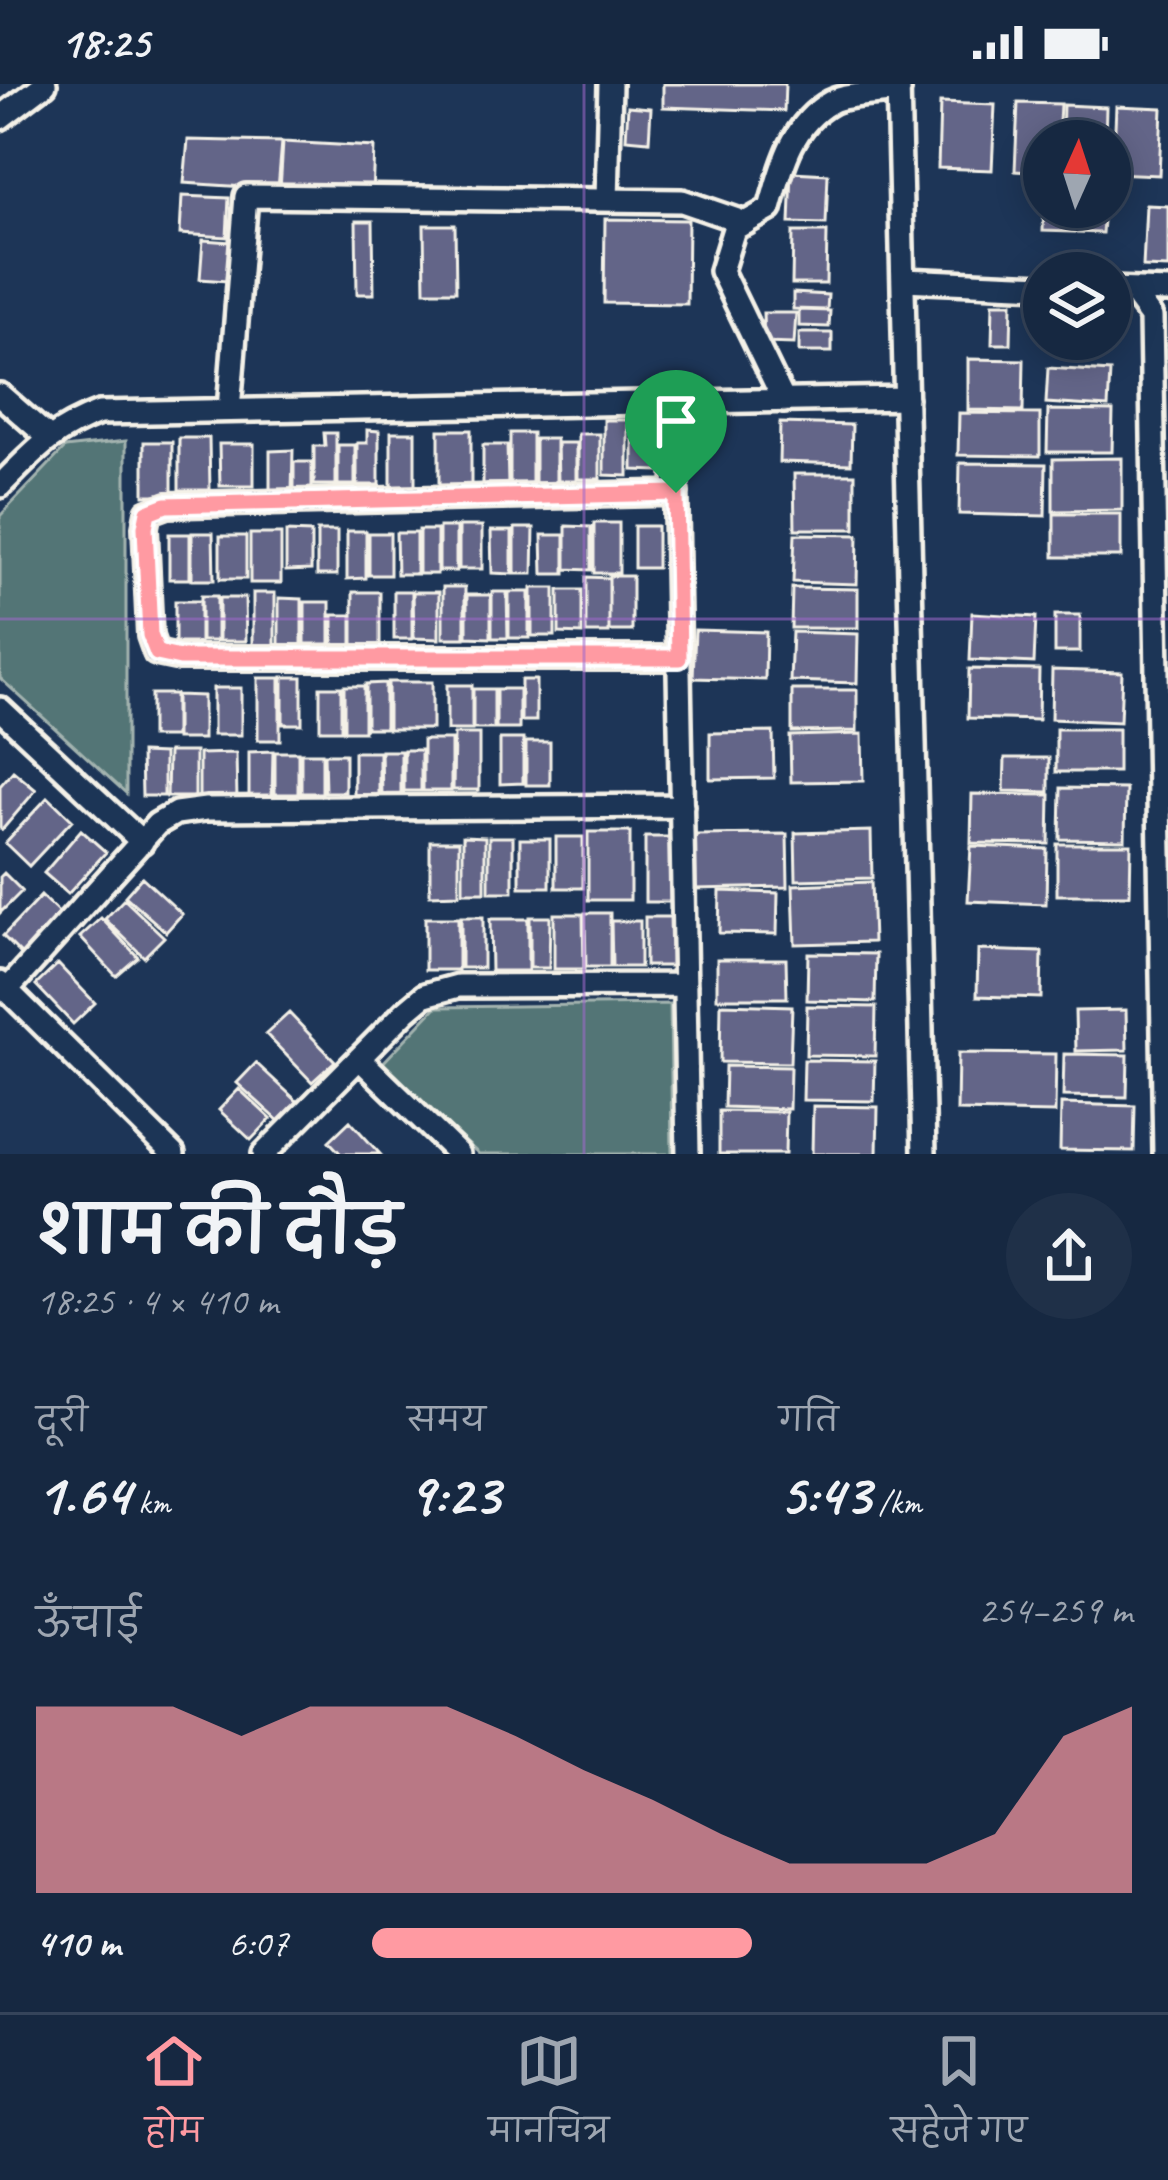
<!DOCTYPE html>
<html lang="hi">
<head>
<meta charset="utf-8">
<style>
	body { margin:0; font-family:Caveat,"Playpen Sans Deva",sans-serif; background:#1f3048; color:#f1f3f6; height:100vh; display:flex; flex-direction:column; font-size:45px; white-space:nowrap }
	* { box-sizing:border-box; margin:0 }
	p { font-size:39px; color:#9ea6b1 }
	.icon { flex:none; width:66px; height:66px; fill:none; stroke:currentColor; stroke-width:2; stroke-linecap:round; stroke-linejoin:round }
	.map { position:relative; height:1070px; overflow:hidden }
	.panel { display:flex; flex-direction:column; background:#162841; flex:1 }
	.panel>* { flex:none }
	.needle { width:78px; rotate:3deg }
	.fabs { position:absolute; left:1023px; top:36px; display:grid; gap:24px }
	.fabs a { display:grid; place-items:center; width:108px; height:108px; border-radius:50%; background:#162841; box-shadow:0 6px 30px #0003,0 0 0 3px #35445a; font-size:60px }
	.pin { position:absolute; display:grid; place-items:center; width:102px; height:102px; color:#fff; margin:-123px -51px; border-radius:50% 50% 50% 0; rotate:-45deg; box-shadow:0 0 12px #0007 }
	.pin .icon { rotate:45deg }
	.round { display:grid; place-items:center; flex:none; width:126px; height:126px; border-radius:63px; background:#1f3048 }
	.head { display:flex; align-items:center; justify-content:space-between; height:204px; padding:0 36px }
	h1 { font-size:66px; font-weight:600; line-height:90px }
	.stats { display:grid; grid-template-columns:repeat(3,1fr); gap:18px; height:204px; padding:12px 36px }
	.stats div { display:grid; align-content:center }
	.stats b { font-size:60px; font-weight:600 }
	.stats small { font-size:33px; font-weight:400 }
	.stats p { font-size:33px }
	.chart { height:336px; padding:24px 36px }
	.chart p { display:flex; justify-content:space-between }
	.chart svg { width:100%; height:216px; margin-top:12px; fill:#ff9aa2; opacity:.7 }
	ul { padding:0 36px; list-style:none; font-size:39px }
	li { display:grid; grid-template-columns:192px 144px 1fr; align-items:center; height:90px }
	li i { height:30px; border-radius:15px; background:#ff9aa2 }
	.status { display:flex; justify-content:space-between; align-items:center; height:84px; padding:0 60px; background:#162841; direction:ltr }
	.status svg { height:33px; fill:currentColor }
	.tab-bar { display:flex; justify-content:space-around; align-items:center; height:168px; border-top:3px solid #35445a; background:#162841; font-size:33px; color:#9ea6b1 }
	.tab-bar a { display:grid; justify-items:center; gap:6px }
	.tab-bar .active { color:#ff9aa2 }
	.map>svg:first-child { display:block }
	.green { fill:#527576; stroke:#a3b3af; stroke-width:3 }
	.building { fill:#646588; stroke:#f4f1e8; stroke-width:3 }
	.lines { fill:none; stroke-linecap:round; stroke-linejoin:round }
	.minor-casing { stroke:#f4f1e8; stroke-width:30 }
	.minor { stroke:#1d3557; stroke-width:21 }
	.route-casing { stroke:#fff; stroke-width:24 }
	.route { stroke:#ff9aa2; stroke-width:15 }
	.grid { fill:none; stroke:#9f67cb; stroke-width:3; stroke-opacity:0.55 }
</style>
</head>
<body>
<div class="status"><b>18:25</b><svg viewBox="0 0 49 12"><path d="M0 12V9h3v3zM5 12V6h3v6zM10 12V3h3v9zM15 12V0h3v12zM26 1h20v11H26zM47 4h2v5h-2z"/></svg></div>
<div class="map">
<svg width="1168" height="1070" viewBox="0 0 1168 1070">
	<rect width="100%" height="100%" fill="#1d3557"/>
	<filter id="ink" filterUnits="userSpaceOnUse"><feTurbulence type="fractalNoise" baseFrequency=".00833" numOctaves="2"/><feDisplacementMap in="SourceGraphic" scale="24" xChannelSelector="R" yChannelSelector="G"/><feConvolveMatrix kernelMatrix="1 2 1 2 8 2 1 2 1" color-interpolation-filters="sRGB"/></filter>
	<g filter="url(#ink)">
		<!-- green -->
		<path class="green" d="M126,357V709L0,594V432L65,364Z
			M670,920L672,1070H479L381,981L436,923Z"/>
		<!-- building -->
		<path class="building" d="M663,0H785L784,27L663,23Z
			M940,19L995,21L992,86L938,84Z
			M1018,19L1060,20L1058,57H1044V89L1015,87Z
			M1063,21L1106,23L1105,57H1062Z
			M628,22L651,24L649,57L626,55Z
			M1116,22L1162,24L1159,91L1113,89Z
			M188,56L282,58L278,105L184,99Z
			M283,58L374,63L372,111L280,106Z
			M792,88L828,90L826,140L790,139Z
			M182,112L229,114L227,153L180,150Z
			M1146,121L1168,122V184L1143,183Z
			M1044,123H1104L1102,149L1043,147Z
			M605,135L688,136L687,220L604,219Z
			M356,137H373L374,210H357Z
			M424,141H455L456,207H425Z
			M793,148H827L826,200H792Z
			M203,156L230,158L227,197L200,195Z
			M793,209L828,211L827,226L793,225Z
			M993,219H1012L1011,260H992Z
			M799,226L830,227L829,243L799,242Z
			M763,229H796L794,260L764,259Z
			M799,249H832V268H799Z
			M968,275L1024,276L1023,327L968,326Z
			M1048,284L1110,288L1108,323L1046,319Z
			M1048,326L1113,327L1112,368H1047Z
			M959,329L1040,330V372L958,371Z
			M604,336H628V392L604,391Z
			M633,336H659V387L633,386Z
			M780,339L852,341L851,380L779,378Z
			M367,346L379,347V401H357V359H367Z
			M439,346H471V403H439Z
			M391,348H415V403H391Z
			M324,349H336V401H314V362H325Z
			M510,349H532V399H510Z
			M578,350H600V395H578Z
			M179,354H209L210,406H179Z
			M535,355H556V399H535Z
			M144,358H172V411H144Z
			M557,359H576V397H558Z
			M219,360H254V402H220Z
			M338,361H355V401H338Z
			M483,361H507L508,400H483Z
			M293,366L292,408H270V367Z
			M1122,374V426L1053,427V375Z
			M294,378H312V406L294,405Z
			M960,379L1046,380L1045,432L959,430Z
			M794,390H855V445H795Z
			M1054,430H1121V473H1054Z
			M594,439H619V489H594Z
			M459,442H482V485H459Z
			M566,442L591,443V486L566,485Z
			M634,442H657V484H634Z
			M439,443H456V487H439Z
			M515,444H534L533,490H515Z
			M419,446H437V490H419Z
			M317,447H337V491H317Z
			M347,447H366V494L347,495Z
			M491,447H512V490L492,489Z
			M286,448L311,449V486L286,487Z
			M192,449H213L214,496H192Z
			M369,449H390V491H369Z
			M396,449H416V490H397Z
			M169,450H190V495H169Z
			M250,450H281V499H250Z
			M795,450L858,451L857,500L793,498Z
			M542,451H565V490H543Z
			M220,452H246V495H220Z
			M609,492H632V547H609Z
			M586,493L609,494V549H586Z
			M443,503H465V554H443Z
			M532,504H555V552H532Z
			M792,504L858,505V544H791Z
			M559,506H582V550L559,549Z
			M394,507H412V555H394Z
			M353,508H380V561H353Z
			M413,508H439V555L414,554Z
			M492,508H507L508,554H492Z
			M509,508H529V554H509Z
			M253,509H275V564H253Z
			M467,511H491V554L467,553Z
			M201,512H217V557H201Z
			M219,514H245L246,557H219Z
			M279,514L302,515V563H279Z
			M175,517H200V559H175Z
			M305,518H330V560H305Z
			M972,529L1036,533L1034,579L970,576Z
			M333,531H352V561H333Z
			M1055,531H1080V568H1055Z
			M695,546L766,548L765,596L693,594Z
			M792,548L858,550L857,599L790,597Z
			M969,585L1039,586L1038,636L968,634Z
			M1052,586L1122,588L1120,638L1051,635Z
			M283,593H302V640H283Z
			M258,594H280V656H258Z
			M521,596H536V637H521Z
			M388,598H432V645H388Z
			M385,599V644H366V600Z
			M447,601H472V646H447Z
			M344,602H364V647H344Z
			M320,603H341V646H320Z
			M213,604H241V651H213Z
			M473,605H494V645H473Z
			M496,605H519V645H496Z
			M792,606H857V647L792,648Z
			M151,610H175V653H151Z
			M176,611L203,612V655H176Z
			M1056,645H1118V688H1056Z
			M773,648L774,694L710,695V649Z
			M454,650H479V706H453Z
			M862,650L863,697L791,698L790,652Z
			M500,655H523V699L500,700Z
			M423,656H451V707H423Z
			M526,658H550V701H526Z
			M404,666H421V707H404Z
			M273,667L272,712L249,713V668Z
			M381,667H401V711H382Z
			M168,668H195V713H167Z
			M275,668H298V710H275Z
			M354,668H379V712H354Z
			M141,669L164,670V712H142Z
			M236,669L237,716H199V670Z
			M301,669H322V709H301Z
			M324,670H345V708H325Z
			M1005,674H1049V708L1004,707Z
			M13,687L36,706L2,746L0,744V702Z
			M1061,704L1126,705L1125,756L1060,755Z
			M972,710L1050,711L1049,760L971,759Z
			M48,713L72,736L29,782L5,759Z
			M81,746L106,768L68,810L44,789Z
			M871,747L872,794L796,796L795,749Z
			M588,748H630V816H588Z
			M787,750L788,803L694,805V751Z
			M463,752L485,753V808H463Z
			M489,753H513V808H489Z
			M556,753H583V804H556Z
			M645,753H677V818H645Z
			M520,755H550V803H520Z
			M430,757H459V810L430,811Z
			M1057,760H1131L1130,811H1057Z
			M971,762L1047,765L1046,820L968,817Z
			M4,789L22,807L0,829V793Z
			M142,793L182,830L166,848L125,812Z
			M871,798L873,858L795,860L793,801Z
			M720,807L778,809L777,850L719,849Z
			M41,812L66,836L27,876L3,852Z
			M124,815L164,853L144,873L105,835Z
			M585,829H610V883H586Z
			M554,830H583L584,885H554Z
			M461,833H483V884H461Z
			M530,833H550L549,884H530Z
			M645,833H672V882H645Z
			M101,834L138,873L116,892L80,853Z
			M425,834H458V886H425Z
			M490,835H528V887H491Z
			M611,837H640V883H612Z
			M978,866L1042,868L1041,914L977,912Z
			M808,869L876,870L875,918L807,916Z
			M717,875H786L787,914H717Z
			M58,880L95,919L73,940L36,901Z
			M721,920L792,922L790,979L720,978Z
			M807,922L876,923L875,972L806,971Z
			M1126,926L1127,966L1076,967L1075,927Z
			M289,929L335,977L312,998L266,950Z
			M958,969L1056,970L1055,1029L957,1027Z
			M1064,970L1128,971L1127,1013L1063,1012Z
			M804,976L875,977L874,1017L803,1016Z
			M256,979L299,1019L281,1039L237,999Z
			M725,982L790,983L789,1025L724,1023Z
			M239,1005L271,1035L251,1056L219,1026Z
			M1061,1020L1135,1022L1134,1067L1060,1066Z
			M813,1022L878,1023L877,1070H812Z
			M719,1027L786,1028L785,1070H719Z
			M350,1037L380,1070H341L329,1057Z"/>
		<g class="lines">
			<defs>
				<path id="minor" d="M898,0L924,1070
					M0,34L45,0
					M607,116L610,0
					M903,196L1044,202
					M1110,205L1168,207
					M1131,206L1151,233L1165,1070
					M0,311L48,353
					M784,317L721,187L734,145L770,125C781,85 791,40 831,18C846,10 881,10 899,7
					M674,320L688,1070
					M229,326L246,112L682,117L746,139
					M0,402C35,367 51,347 99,329L906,314
					M676,409L167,421L148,428L145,443L150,552L156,569L180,574H679
					M0,625L142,758
					M0,899L173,1070
					M7,906L157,740L176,729L206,725L682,722
					M359,974L458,1070
					M264,1070L406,927L425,911L458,902L685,901"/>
			</defs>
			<!-- minor casing -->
			<use href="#minor" class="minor-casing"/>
			<!-- minor -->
			<use href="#minor" class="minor"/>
		</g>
	</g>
	<g class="lines" filter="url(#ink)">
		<defs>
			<path id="route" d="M676,409L679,574H180L157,569L150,551L145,443L148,428L166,421Z"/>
		</defs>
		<!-- route casing -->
		<use href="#route" class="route-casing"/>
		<!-- route -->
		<use href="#route" class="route"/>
	</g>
	<!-- grid -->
	<path class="grid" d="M584,0V1070M0,535H1168"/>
</svg>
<div class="fabs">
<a><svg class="needle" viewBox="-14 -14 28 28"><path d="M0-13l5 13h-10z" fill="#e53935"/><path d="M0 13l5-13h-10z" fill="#9ea6b1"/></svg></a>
<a><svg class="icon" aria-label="layers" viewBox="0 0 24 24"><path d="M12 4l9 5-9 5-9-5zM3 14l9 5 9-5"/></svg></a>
</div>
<div class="pin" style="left:676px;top:409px;background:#1e9e55"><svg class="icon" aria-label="arrive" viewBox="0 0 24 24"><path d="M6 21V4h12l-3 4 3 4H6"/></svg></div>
</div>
<section class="panel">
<div class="head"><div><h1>शाम की दौड़</h1><p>18:25 · 4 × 410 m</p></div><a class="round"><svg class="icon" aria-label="share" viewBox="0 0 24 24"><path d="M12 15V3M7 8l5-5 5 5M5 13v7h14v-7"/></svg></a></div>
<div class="stats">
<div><p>दूरी</p><b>1.64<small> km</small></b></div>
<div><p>समय</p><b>9:23</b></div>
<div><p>गति</p><b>5:43<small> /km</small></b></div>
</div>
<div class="chart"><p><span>ऊँचाई</span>254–259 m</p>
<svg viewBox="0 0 160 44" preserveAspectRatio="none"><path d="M0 44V6L10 6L20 6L30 12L40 6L50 6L60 6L70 12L80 19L90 25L100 32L110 38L120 38L130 38L140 32L150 12L160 6V44z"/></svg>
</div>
<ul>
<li><b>410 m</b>6:07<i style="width:50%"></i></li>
</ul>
</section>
<nav class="tab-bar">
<a class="active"><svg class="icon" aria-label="home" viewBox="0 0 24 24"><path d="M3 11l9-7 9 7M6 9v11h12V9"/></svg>होम</a>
<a><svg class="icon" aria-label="map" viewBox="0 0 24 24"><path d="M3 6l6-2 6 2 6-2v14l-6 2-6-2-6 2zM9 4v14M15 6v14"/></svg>मानचित्र</a>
<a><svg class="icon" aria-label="saved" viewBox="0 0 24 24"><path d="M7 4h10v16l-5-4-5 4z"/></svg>सहेजे गए</a>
</nav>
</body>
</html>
